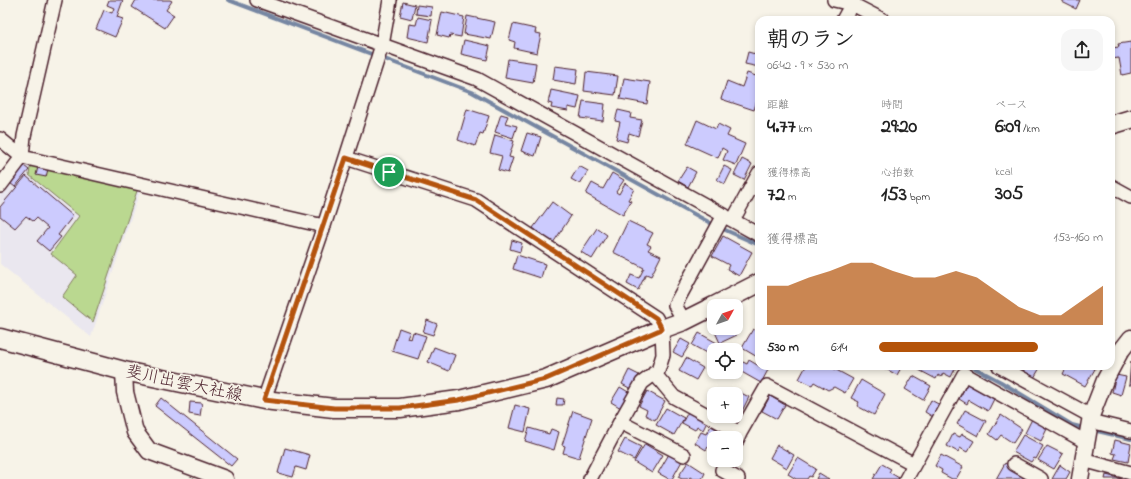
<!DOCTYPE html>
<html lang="ja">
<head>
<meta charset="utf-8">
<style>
	body { margin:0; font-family:"Indie Flower","Klee One",sans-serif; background:#f6f6f6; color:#222; height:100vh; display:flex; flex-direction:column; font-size:15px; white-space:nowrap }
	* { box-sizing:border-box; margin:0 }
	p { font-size:13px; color:#767676 }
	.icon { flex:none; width:22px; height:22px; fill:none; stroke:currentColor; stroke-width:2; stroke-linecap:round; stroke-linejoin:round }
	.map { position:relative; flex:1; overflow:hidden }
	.details { position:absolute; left:755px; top:16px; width:360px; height:354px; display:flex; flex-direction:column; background:#fff; border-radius:12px; box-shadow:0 2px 6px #0003 }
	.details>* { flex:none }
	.needle { width:26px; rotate:50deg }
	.tools { position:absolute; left:707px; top:299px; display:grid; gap:8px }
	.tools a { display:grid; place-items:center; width:36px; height:36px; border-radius:8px; background:#fff; box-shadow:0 2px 6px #0003; font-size:20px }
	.pin { position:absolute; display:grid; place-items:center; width:34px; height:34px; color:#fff; margin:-17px; border:2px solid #fff; border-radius:50%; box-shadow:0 1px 4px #0007 }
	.round { display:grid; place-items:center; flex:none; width:42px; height:42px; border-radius:12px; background:#f6f6f6 }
	.summary { display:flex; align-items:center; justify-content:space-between; height:68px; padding:0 12px }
	h1 { font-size:22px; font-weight:800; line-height:30px }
	.metrics { display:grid; grid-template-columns:repeat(3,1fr); gap:6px; height:68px; padding:4px 12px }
	.metrics div { display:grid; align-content:center }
	.metrics b { font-size:20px; font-weight:800 }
	.metrics small { font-size:11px; font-weight:400 }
	.metrics p { font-size:11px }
	.chart { height:112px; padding:8px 12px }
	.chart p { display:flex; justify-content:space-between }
	.chart svg { width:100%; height:72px; margin-top:4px; fill:#b45309; opacity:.7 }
	ul { padding:0 12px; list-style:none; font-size:13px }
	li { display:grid; grid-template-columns:64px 48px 1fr; align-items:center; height:30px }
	li i { height:10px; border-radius:5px; background:#b45309 }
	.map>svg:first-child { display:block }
	.built { fill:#eae7ef }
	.green { fill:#bad890; stroke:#827c5e }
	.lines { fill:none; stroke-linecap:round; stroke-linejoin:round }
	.stream { stroke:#7686a2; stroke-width:4 }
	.building { fill:#cccbfe; stroke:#4a1f2b }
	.minor-casing { stroke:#4a1f2b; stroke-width:16 }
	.tertiary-casing { stroke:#4a1f2b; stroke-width:19 }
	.secondary-casing { stroke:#4a1f2b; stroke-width:21 }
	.minor { stroke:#f7f3e8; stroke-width:13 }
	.tertiary { stroke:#f7f3e8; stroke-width:16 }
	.secondary { stroke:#f7f3e8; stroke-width:18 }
	.route-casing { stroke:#fff; stroke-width:8 }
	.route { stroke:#b45309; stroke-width:5 }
	.labels { text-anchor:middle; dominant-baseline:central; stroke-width:3.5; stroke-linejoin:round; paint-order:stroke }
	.street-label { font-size:17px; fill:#4a1f2b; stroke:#f7f3e8 }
</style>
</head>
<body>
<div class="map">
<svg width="1131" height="479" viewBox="0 0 1131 479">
	<rect width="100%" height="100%" fill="#f7f3e8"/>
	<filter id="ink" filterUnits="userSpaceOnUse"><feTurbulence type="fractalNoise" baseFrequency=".025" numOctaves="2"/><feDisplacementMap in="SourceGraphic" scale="8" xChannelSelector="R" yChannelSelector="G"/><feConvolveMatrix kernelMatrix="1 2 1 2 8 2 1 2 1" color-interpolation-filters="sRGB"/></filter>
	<g filter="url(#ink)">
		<!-- built -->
		<path class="built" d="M25,158L142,185L91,337L0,264V190Z"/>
		<!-- green -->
		<path class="green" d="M31,162L138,188L93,322L62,297L77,275L51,254L79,216L29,175Z"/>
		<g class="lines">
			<!-- stream -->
			<path class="stream" d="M228,0L472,92L714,225L759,245
				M971,366L1001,382L1072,425L1084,428
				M1093,430L1131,439"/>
		</g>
		<!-- building -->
		<path class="building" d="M109,0H123L117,17L123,19L115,37L96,29L104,10L112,13L114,8L107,5Z
			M136,0H170L172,1L166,10L174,15L165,28L132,7Z
			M1062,0H1080L1076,9L1062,2Z
			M403,2L415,5L412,19L400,16Z
			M417,5L432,7L431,16L416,14Z
			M442,12L464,17L461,37L450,35L449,38L437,35Z
			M467,16L495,22L491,39L464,34Z
			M418,17L432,20L428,42L407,37L409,24L416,25Z
			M513,24L536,29L535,33L541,34L537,53L514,48L515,42L509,40Z
			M464,40L490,46L487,60L461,54Z
			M1131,42V73L1122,75L1119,58L1111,59V48L1119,47L1118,44Z
			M748,52L759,55V67L745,64Z
			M508,59L536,63L533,83L505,78Z
			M555,66L578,69L576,84L553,80Z
			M586,72L618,76L615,95L584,91Z
			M747,73L759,77V94L754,110L721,99L727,81L742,87Z
			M624,78L650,82L647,104L620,99Z
			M551,90L580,96L577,109L568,107V111L551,108L552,104L548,103Z
			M583,101L605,104L603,121L580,118Z
			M467,109L489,116L483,134L480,133L475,146L458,140Z
			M618,110L631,113L630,118L642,120L638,136L629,133L627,142L616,139L620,122L615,121Z
			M501,114L508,116L505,123L517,126L513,138L495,132Z
			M697,120L716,129L718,124L730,130L727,136L745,144L736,165L723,160L727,151L722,148L718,158L687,144Z
			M527,133L541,137L535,156L521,151Z
			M495,135L514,141L509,157L513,158L508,173L498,170L502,156L490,153Z
			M742,159L752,164L744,180L734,175Z
			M24,166L29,170L15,187L10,183Z
			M579,166L588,171L580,184L571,179Z
			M724,166L732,170L725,184L717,180Z
			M38,167L48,169L46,177L36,175Z
			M687,167L696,172L688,187L678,181Z
			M612,173L624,180L616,192L619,194L625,183L634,189L628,200L631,201L623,215L586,194L592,183L603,189Z
			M26,176L73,216L58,235L61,237L49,251L37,241L48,228L36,218L33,221L26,216L15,228L0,216V207Z
			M552,202L571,216L553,243L533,228Z
			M628,221L653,233L647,244L651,246L648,250L661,256L651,276L646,274L638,290L627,284L631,275L639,278L644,268L613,252Z
			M597,228L607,235L592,259L581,252Z
			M723,236L752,252L739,276L727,269L729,265L712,256Z
			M512,240L522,243L520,252L510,249Z
			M517,255L545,264L541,278L513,269Z
			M427,320L437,324L433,335L423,332Z
			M714,321V328H734L737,335L720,343L711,323Z
			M399,328L410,332L407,338L411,339L413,332L426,336L418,359L392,351Z
			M753,329L759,333V358L742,348Z
			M699,333L717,343L710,355L692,345Z
			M681,339L690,344L682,357L673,352Z
			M434,347L455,355L449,371L428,362Z
			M736,355L741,357L736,366Z
			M686,358L703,368L696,380L679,371Z
			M749,360L759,366L768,370L761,383L738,370L743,362L747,364Z
			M1131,361V385H1129Z
			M806,366H829L853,379L845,393L834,387L828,390L814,382L812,385L799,379Z
			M885,366H902L897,375L884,368Z
			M921,366H955L956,367L951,377L943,373L941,377L938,375L936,379L919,370Z
			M1026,366H1041L1034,378L1023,370Z
			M1067,366H1090L1095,369L1085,386L1063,374Z
			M629,370L639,375L631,389L622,384Z
			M1116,375L1126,377L1121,395L1112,392Z
			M913,376L931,386L923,400L905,389Z
			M861,380L885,394L874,415L857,406L859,402L851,398Z
			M967,384L994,399L988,411L969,400L967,404L959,399Z
			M620,387L630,393L621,408L611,402Z
			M733,389L749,397L742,411L736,407V394H731Z
			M647,391L665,401L655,420L645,415L647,410L639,406Z
			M770,396L785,405L777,419L762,411Z
			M161,398L237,459L231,466L155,406Z
			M557,398L564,399L563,405H556Z
			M931,400L940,405L933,417L925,412Z
			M190,402L202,403L200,416L189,414Z
			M515,405L530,409L525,432L509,428Z
			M666,408L684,418L674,435L656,425Z
			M689,410L708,420L703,430L697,426L695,430L682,423Z
			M965,410L986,421L978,436L957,424Z
			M573,411L592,418L579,458L563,453L565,446L562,445Z
			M1001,415L1022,429L1013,443L1001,435L997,440L989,434Z
			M1032,419L1048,427L1041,441L1025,433Z
			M711,426L728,436L726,438H714V450L708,447L706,450L695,443L701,432L706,434Z
			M529,428L549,434L551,429L559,432L554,450L525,441Z
			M953,434L960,437L962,434L974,441L967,452L960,448L958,452L947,446Z
			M1023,435L1043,446L1036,459L1034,458L1031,462L1013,452Z
			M625,439L641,447L634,460L618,452Z
			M1115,440L1131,444L1128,462L1114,459L1116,454L1112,453Z
			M645,444L663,455L652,473L634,462Z
			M777,445L794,455L787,468L770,458Z
			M1047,446L1063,454L1054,469L1038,460Z
			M285,448L310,455L306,470L296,467L293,477L278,473Z
			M669,454L682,461L672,479H669L658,473Z
			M941,455L963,467L956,479H952L941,473L942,470L935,466Z
			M798,458L816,469L811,477L809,476L807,479H796L788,474Z
			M688,462L705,473L702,479H693L690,477L688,479H682L678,477Z
			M1005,463L1028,477L1027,479H996Z
			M882,464L891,469L889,472L899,478L898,479H873Z
			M1060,465L1070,472L1066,479H1052Z
			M819,473L829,479H816Z
			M1106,475L1122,479H1105Z"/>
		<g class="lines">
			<defs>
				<path id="minor" d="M257,0L477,79L759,235
					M834,0L852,4L883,20
					M843,20L854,0
					M0,139L22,157L324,226
					M346,158L476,200L656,318L662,329L663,355L658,371L642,383L620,422L590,479
					M0,186L22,157L24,136L55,0
					M1111,186L1131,197
					M733,220L759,173
					M684,321L675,305L724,215
					M999,366L1091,416
					M654,373L674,397L740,433L736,442
					M264,400L324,226L382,45L390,0
					M1090,421L1131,431
					M620,422L684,455
					M740,433L767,386L914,464
					M727,460L722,470L738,479
					M1083,460L1131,473
					M1014,464L1041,479
					M906,479L964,374L1086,442"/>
				<path id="tertiary" d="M124,371L125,392L135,432L149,451L225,479
					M1080,479L1091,416L1105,380L1120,352L1131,338"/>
				<path id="secondary" d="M1111,125L1131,119
					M714,306L759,283
					M0,338L124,371L264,400L334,408H400L459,400L546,379L662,329L684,321L714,306"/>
			</defs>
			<!-- minor casing -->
			<use href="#minor" class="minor-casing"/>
			<!-- tertiary casing -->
			<use href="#tertiary" class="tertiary-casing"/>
			<!-- secondary casing -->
			<use href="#secondary" class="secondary-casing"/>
			<!-- minor -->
			<use href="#minor" class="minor"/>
			<!-- tertiary -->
			<use href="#tertiary" class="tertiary"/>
			<!-- secondary -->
			<use href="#secondary" class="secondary"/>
		</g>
	</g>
	<g class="lines" filter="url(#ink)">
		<defs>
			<path id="route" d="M346,158L476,200L656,318L662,329L546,379L459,400L400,408H334L264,400Z"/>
		</defs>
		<!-- route casing -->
		<use href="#route" class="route-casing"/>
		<!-- route -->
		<use href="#route" class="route"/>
	</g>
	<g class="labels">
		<!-- street labels -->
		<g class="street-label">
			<text transform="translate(184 384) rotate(12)">斐川出雲大社線</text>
		</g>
	</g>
</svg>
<div class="tools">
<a><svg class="needle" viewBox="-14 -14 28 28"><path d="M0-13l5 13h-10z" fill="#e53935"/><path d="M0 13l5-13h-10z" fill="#767676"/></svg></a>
<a><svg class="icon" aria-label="locate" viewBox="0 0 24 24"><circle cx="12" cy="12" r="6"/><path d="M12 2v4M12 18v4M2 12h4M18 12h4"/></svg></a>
<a>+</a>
<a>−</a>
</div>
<div class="pin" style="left:389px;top:172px;background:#1e9e55"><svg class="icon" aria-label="arrive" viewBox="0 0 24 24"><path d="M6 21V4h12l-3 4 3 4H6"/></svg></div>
<section class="details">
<div class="summary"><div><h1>朝のラン</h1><p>06:42 · 9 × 530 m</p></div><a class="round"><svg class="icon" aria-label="share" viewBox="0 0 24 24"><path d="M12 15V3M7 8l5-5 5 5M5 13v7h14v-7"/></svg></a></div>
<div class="metrics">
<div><p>距離</p><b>4.77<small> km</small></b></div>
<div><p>時間</p><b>29:20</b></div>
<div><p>ペース</p><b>6:09<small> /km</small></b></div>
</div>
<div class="metrics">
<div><p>獲得標高</p><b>72<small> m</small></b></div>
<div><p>心拍数</p><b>153<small> bpm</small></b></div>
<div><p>kcal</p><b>305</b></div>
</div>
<div class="chart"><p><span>獲得標高</span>153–160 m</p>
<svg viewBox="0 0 160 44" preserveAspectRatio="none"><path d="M0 44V20L10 20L20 15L30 11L40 6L50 6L60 11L70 15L80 15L90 11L100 15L110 24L120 33L130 38L140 38L150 29L160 20V44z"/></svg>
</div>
<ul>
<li><b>530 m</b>6:14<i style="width:71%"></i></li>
</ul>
</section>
</div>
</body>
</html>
